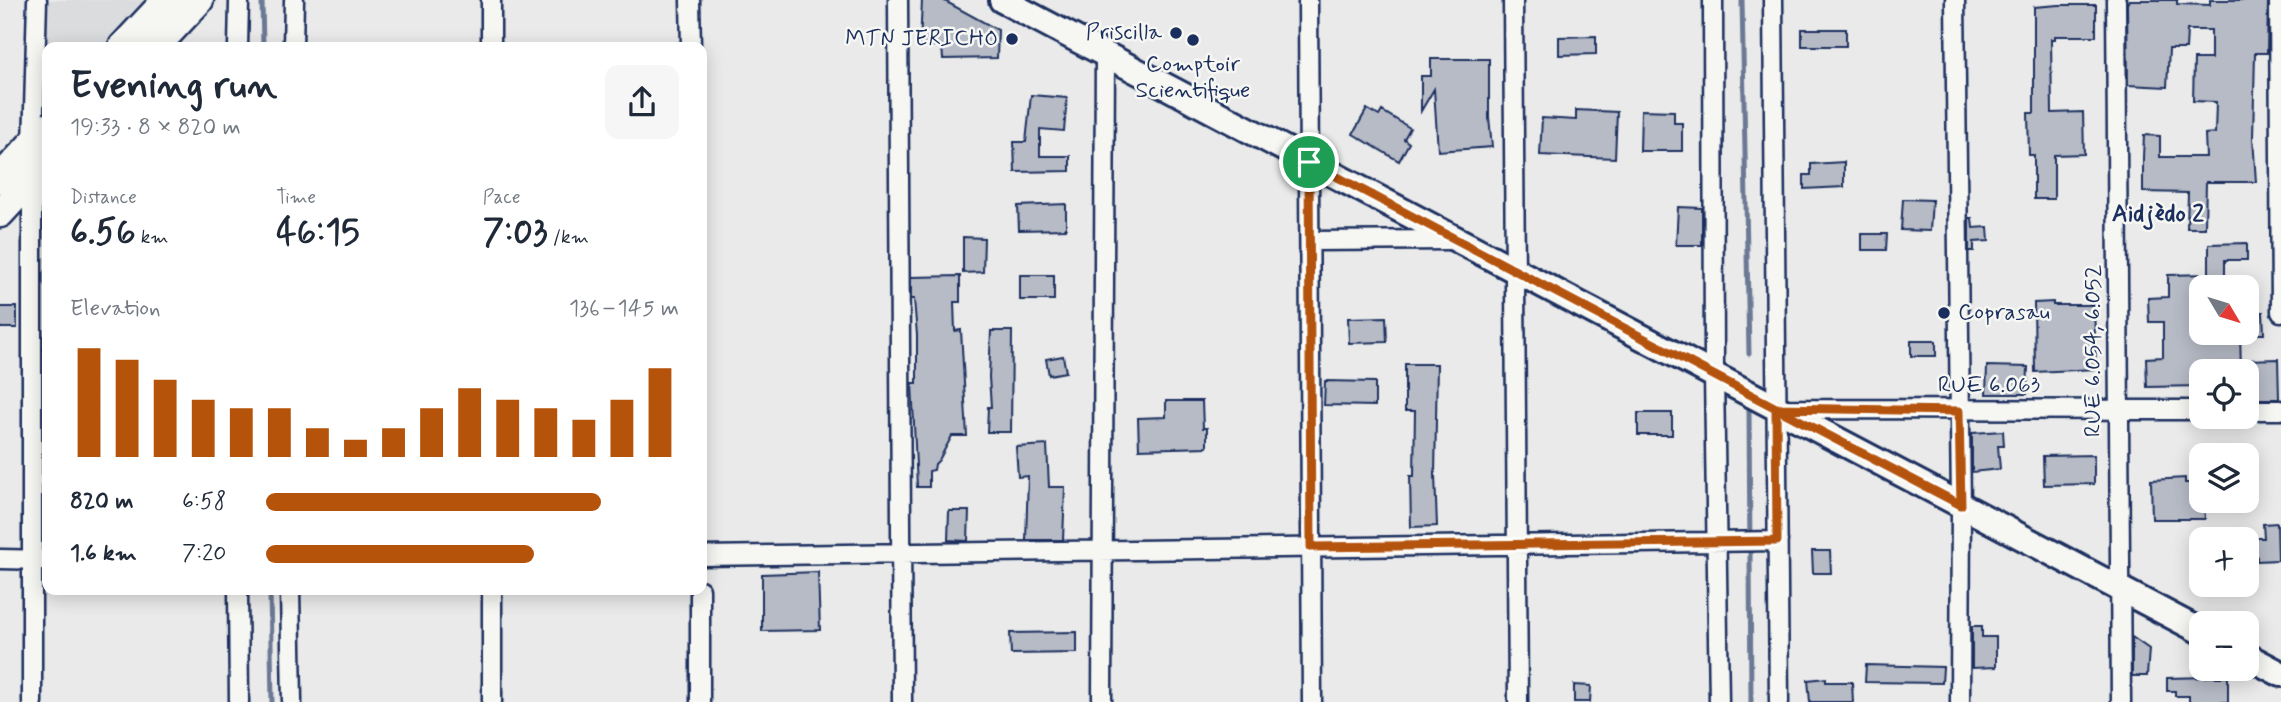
<!DOCTYPE html>
<html lang="en">
<head>
<meta charset="utf-8">
<style>
	body { margin:0; font-family:Mynerve,sans-serif; background:#f6f6f7; color:#1f2937; height:100vh; display:flex; flex-direction:column; font-size:26px; white-space:nowrap }
	* { box-sizing:border-box; margin:0 }
	p { font-size:23px; color:#747a83 }
	.icon { flex:none; width:38px; height:38px; fill:none; stroke:currentColor; stroke-width:2; stroke-linecap:round; stroke-linejoin:round }
	.map { position:relative; flex:1; overflow:hidden }
	.details { position:absolute; left:42px; top:42px; width:665px; height:553px; display:flex; flex-direction:column; background:#fff; border-radius:14px; box-shadow:0 4px 18px #0003 }
	.details>* { flex:none }
	.needle { width:46px; rotate:128deg }
	.buttons { position:absolute; left:2189px; top:275px; display:grid; gap:14px }
	.buttons a { display:grid; place-items:center; width:70px; height:70px; border-radius:14px; background:#fff; box-shadow:0 4px 18px #0003; font-size:35px }
	.pin { position:absolute; display:grid; place-items:center; width:60px; height:60px; color:#fff; margin:-30px; border:4px solid #fff; border-radius:50%; box-shadow:0 2px 7px #0007 }
	.round { display:grid; place-items:center; flex:none; width:74px; height:74px; border-radius:14px; background:#f6f6f7 }
	.headline { display:flex; align-items:center; justify-content:space-between; height:119px; padding:0 28px }
	h1 { font-size:38px; font-weight:800; line-height:52px }
	.metrics { display:grid; grid-template-columns:repeat(3,1fr); gap:10px; height:119px; padding:7px 28px }
	.metrics div { display:grid; align-content:center }
	.metrics b { font-size:35px; font-weight:800 }
	.metrics small { font-size:19px; font-weight:400 }
	.metrics p { font-size:19px }
	.chart { height:196px; padding:14px 28px }
	.chart p { display:flex; justify-content:space-between }
	.chart svg { width:100%; height:126px; margin-top:7px; stroke:#b45309; stroke-width:6 }
	ul { padding:0 28px; list-style:none; font-size:23px }
	li { display:grid; grid-template-columns:112px 84px 1fr; align-items:center; height:52px }
	li i { height:18px; border-radius:9px; background:#b45309 }
	.map>svg:first-child { display:block }
	.built { fill:#dadcde }
	.lines { fill:none; stroke-linecap:round; stroke-linejoin:round }
	.stream { stroke:#6c7995; stroke-width:5 }
	.building { fill:#b6bbc6; stroke:#1b2f5e; stroke-width:2 }
	.street-casing { stroke:#1b2f5e; stroke-width:23 }
	.secondary-casing { stroke:#1b2f5e; stroke-width:30 }
	.primary-casing { stroke:#1b2f5e; stroke-width:33 }
	.street { stroke:#f6f6f2; stroke-width:18 }
	.secondary { stroke:#f6f6f2; stroke-width:24 }
	.primary { stroke:#f6f6f2; stroke-width:28 }
	.route-casing { stroke:#fff; stroke-width:14 }
	.route { stroke:#b45309; stroke-width:9 }
	.poi-dot { fill:#1b2f5e; stroke:#f6f6f2; stroke-width:2.5 }
	.labels { text-anchor:middle; dominant-baseline:central; stroke-width:5; stroke-linejoin:round; paint-order:stroke }
	.poi-label { font-size:23px; fill:#1b2f5e; stroke:#f6f6f2; text-anchor:end }
	.street-label { font-size:23px; fill:#1b2f5e; stroke:#f6f6f2 }
	.neighbourhood-label { font-size:24px; font-weight:bold; fill:#1b2f5e; stroke:#f6f6f2 }
</style>
</head>
<body>
<div class="map">
<svg width="2281" height="702" viewBox="0 0 2281 702">
	<rect width="100%" height="100%" fill="#e9eae9"/>
	<filter id="ink" filterUnits="userSpaceOnUse"><feTurbulence type="fractalNoise" baseFrequency=".0143" numOctaves="2"/><feDisplacementMap in="SourceGraphic" scale="14" xChannelSelector="R" yChannelSelector="G"/><feConvolveMatrix kernelMatrix="1 2 1 2 8 2 1 2 1" color-interpolation-filters="sRGB"/></filter>
	<g filter="url(#ink)">
		<!-- built -->
		<path class="built" d="M45,0H155L110,47H47V113L45,116Z"/>
		<g class="lines">
			<!-- stream -->
			<path class="stream" d="M262,0L263,47
				M1742,0L1749,354
				M1749,408L1751,702
				M270,590L272,702"/>
		</g>
		<!-- building -->
		<path class="building" d="M922,0H943L998,30L997,58L943,59L942,46H920Z
			M2129,0H2177V4L2210,5V0H2268L2267,53H2255L2253,138L2256,182H2206L2205,228H2187L2188,193L2143,192V157L2144,135L2160,136V157H2206L2205,134L2215,133L2216,102L2193,101L2194,59H2211V30H2187L2186,49H2169L2167,87L2128,85L2127,4Z
			M2059,5H2096V36H2055V39H2051L2052,113L2083,112L2084,154L2054,155V199H2034V155H2029L2028,113H2034V7Z
			M1802,29H1846V46H1802Z
			M1596,36V54L1559,55V37Z
			M1431,59H1489V117L1492,147L1438,151L1434,89L1421,111V76H1431Z
			M1031,95L1067,98L1064,131L1040,129V156H1070V171L1015,172L1014,142H1026Z
			M1367,109L1379,116L1382,111L1410,128L1404,139L1409,143L1399,161L1353,134Z
			M1576,110L1617,112L1615,158L1540,155L1542,118L1576,120Z
			M1641,110L1674,111V123H1682V151H1640Z
			M1844,162V187L1804,189V175H1811V164Z
			M1903,199L1932,200L1930,231L1901,230Z
			M1066,204V229L1019,230L1018,206Z
			M1678,207L1702,208V245H1676Z
			M1969,218H1972L1973,228L1988,227L1989,241L1974,242V251H1969Z
			M1862,234H1887L1886,250H1862Z
			M963,237L984,238L983,272L963,273Z
			M2247,243V260H2225V287H2202V332H2240L2241,371H2202V386L2147,387L2146,358L2163,357V322H2149L2148,298L2168,297V275L2209,274V244Z
			M1020,275H1054V300H1020Z
			M960,276V302H954L955,331L961,330L967,436H952L939,460L935,464L934,470L929,471V487H917L912,383H917V335L914,299H911V277Z
			M2053,302V305H2094L2096,369L2035,372L2034,303Z
			M0,307H17V328H0Z
			M2247,312H2263L2264,334H2247Z
			M1386,317L1387,342L1349,343L1348,318Z
			M991,331H1012L1011,432H987L988,407H991L989,377Z
			M1911,341H1936V356H1911Z
			M1063,356L1066,372L1049,375L1046,359Z
			M2278,359L2279,399H2247V360Z
			M1405,364H1437L1435,475L1437,526L1411,527L1410,476H1414L1415,411H1405Z
			M1987,366L2028,367L2027,394H1986Z
			M1325,381L1375,382V406L1324,405Z
			M1166,401H1202L1203,428H1207V447L1139,449L1138,418L1166,417Z
			M1638,413H1672V435H1638Z
			M2003,431L2004,446H1998L2000,469L1972,472V433Z
			M1047,445L1049,487H1065L1063,540H1026L1028,476L1018,477L1016,447Z
			M2094,455V484L2044,485L2043,456Z
			M2185,478V483H2202L2205,519H2152L2151,480Z
			M949,511H969L968,541L948,540Z
			M2277,523L2278,560L2257,561V556H2247V538H2264L2263,524Z
			M1812,551H1830L1831,573H1813Z
			M818,572L820,630L762,631V574Z
			M1972,626H1982V637H1996V667L1972,668Z
			M1077,632V653L1011,654L1010,633Z
			M2132,637L2149,649L2147,676H2132Z
			M1866,665L1943,667L1942,683L1865,682Z
			M2210,677H2228V702H2189V696H2175V691H2167V678Z
			M1826,678V682H1852L1853,702H1810L1808,680Z
			M1574,685L1591,686L1590,702H1574Z"/>
		<g class="lines">
			<defs>
				<path id="street" d="M491,0V47
					M690,0L691,47
					M898,0L902,702
					M1308,0L1312,702
					M1513,0L1518,702
					M1713,0L1714,375L1719,702
					M1773,0L1779,702
					M1955,0L1961,505L1960,702
					M2116,0L2121,702
					M2279,0L2281,312
					M238,47L239,2
					M293,47L294,0
					M33,146L37,0
					M1310,241L1453,240
					M1782,409L2202,410
					M2247,410H2281
					M702,556L1778,541
					M0,559L47,560
					M238,590L239,702
					M290,590L292,702
					M700,590V702
					M32,702V177
					M492,702V590
					M1102,702L1105,55"/>
				<path id="secondary" d="M1002,0L2202,632
					M2247,656L2281,674"/>
				<path id="primary" d="M123,47L167,0
					M155,47L199,0
					M0,179L47,128
					M0,213L47,162"/>
			</defs>
			<!-- street casing -->
			<use href="#street" class="street-casing"/>
			<!-- secondary casing -->
			<use href="#secondary" class="secondary-casing"/>
			<!-- primary casing -->
			<use href="#primary" class="primary-casing"/>
			<!-- street -->
			<use href="#street" class="street"/>
			<!-- secondary -->
			<use href="#secondary" class="secondary"/>
			<!-- primary -->
			<use href="#primary" class="primary"/>
		</g>
	</g>
	<g class="lines" filter="url(#ink)">
		<defs>
			<path id="route" d="M1309,162L1311,547L1777,541L1776,408L1961,505L1959,411L1776,408L1309,162"/>
		</defs>
		<!-- route casing -->
		<use href="#route" class="route-casing"/>
		<!-- route -->
		<use href="#route" class="route"/>
	</g>
	<!-- markers -->
	<g class="poi-dot">
		<circle cx="1176" cy="33" r="7"/>
		<circle cx="1012" cy="39" r="7"/>
		<circle cx="1193" cy="40" r="7"/>
		<circle cx="1944" cy="313" r="7"/>
	</g>
	<g class="labels">
		<!-- poi labels -->
		<g class="poi-label">
			<text x="1162" y="33">Priscilla</text>
			<text x="998" y="39">MTN JERICHO</text>
			<text x="1193" y="65" text-anchor="middle">Comptoir<tspan x="1193" dy="26">Scientifique</tspan></text>
			<text x="1958" y="313" text-anchor="start">Coprasau</text>
		</g>
		<!-- street labels -->
		<g class="street-label">
			<text transform="translate(2094 351) rotate(-90)">RUE 6.054, 6.052</text>
			<text x="1989" y="386">RUE 6.063</text>
		</g>
		<!-- neighbourhood labels -->
		<g class="neighbourhood-label">
			<text x="2158" y="214">Aidjèdo 2</text>
		</g>
	</g>
</svg>
<div class="buttons">
<a><svg class="needle" viewBox="-14 -14 28 28"><path d="M0-13l5 13h-10z" fill="#e53935"/><path d="M0 13l5-13h-10z" fill="#747a83"/></svg></a>
<a><svg class="icon" aria-label="locate" viewBox="0 0 24 24"><circle cx="12" cy="12" r="6"/><path d="M12 2v4M12 18v4M2 12h4M18 12h4"/></svg></a>
<a><svg class="icon" aria-label="layers" viewBox="0 0 24 24"><path d="M12 4l9 5-9 5-9-5zM3 14l9 5 9-5"/></svg></a>
<a>+</a>
<a>−</a>
</div>
<div class="pin" style="left:1309px;top:162px;background:#1e9e55"><svg class="icon" aria-label="arrive" viewBox="0 0 24 24"><path d="M6 21V4h12l-3 4 3 4H6"/></svg></div>
<section class="details">
<div class="headline"><div><h1>Evening run</h1><p>19:33 · 8 × 820 m</p></div><a class="round"><svg class="icon" aria-label="share" viewBox="0 0 24 24"><path d="M12 15V3M7 8l5-5 5 5M5 13v7h14v-7"/></svg></a></div>
<div class="metrics">
<div><p>Distance</p><b>6.56<small> km</small></b></div>
<div><p>Time</p><b>46:15</b></div>
<div><p>Pace</p><b>7:03<small> /km</small></b></div>
</div>
<div class="chart"><p><span>Elevation</span>136–145 m</p>
<svg viewBox="0 0 160 44" preserveAspectRatio="none"><path d="M5 44V6M15 44V10M25 44V17M35 44V24M45 44V27M55 44V27M65 44V34M75 44V38M85 44V34M95 44V27M105 44V20M115 44V24M125 44V27M135 44V31M145 44V24M155 44V13"/></svg>
</div>
<ul>
<li><b>820 m</b>6:58<i style="width:81%"></i></li>
<li><b>1.6 km</b>7:20<i style="width:65%"></i></li>
</ul>
</section>
</div>
</body>
</html>
